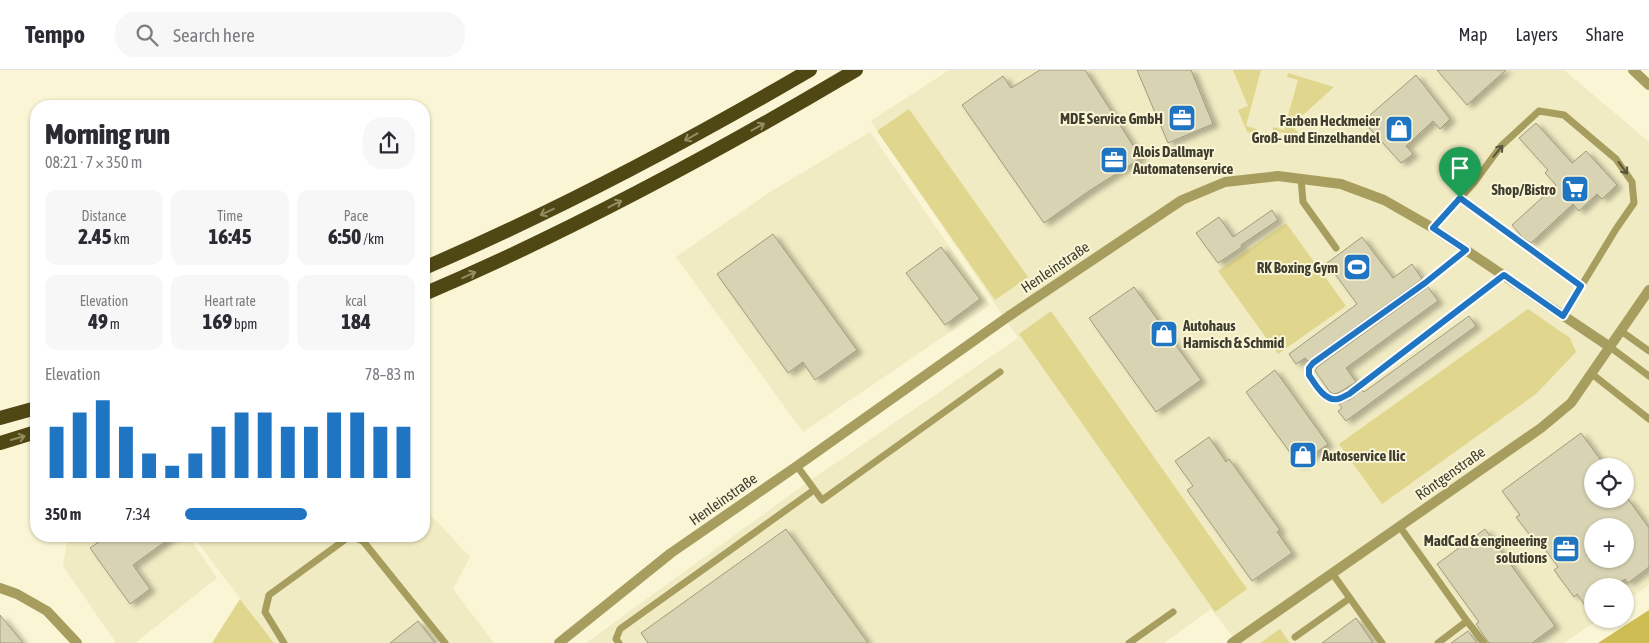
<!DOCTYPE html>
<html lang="en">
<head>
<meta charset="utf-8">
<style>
	body { margin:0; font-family:"Asap Condensed",sans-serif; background:#f7f7f7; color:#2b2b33; height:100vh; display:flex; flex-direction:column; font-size:19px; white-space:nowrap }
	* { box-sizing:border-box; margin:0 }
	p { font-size:16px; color:#7c7c81 }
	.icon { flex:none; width:28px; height:28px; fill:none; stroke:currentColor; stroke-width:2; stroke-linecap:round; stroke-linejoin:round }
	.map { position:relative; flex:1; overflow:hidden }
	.drawer { position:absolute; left:30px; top:30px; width:400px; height:442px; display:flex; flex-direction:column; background:#fff; border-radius:20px; box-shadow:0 1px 4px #0004 }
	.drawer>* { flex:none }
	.tools { position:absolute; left:1584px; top:388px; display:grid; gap:10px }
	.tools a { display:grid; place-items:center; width:50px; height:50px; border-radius:50%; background:#fff; box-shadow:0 1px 4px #0004; font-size:25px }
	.pin { position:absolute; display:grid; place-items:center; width:42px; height:42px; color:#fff; margin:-51px -21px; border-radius:50% 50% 50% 0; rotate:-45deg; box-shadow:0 0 5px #0007 }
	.pin .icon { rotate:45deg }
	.round { display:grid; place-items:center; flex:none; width:52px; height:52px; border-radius:20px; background:#f7f7f7 }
	.headline { display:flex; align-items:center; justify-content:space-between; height:85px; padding:0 15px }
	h1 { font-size:28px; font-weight:800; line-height:38px }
	.metrics { display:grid; grid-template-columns:repeat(3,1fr); gap:8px; height:85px; padding:5px 15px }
	.metrics div { display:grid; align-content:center; border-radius:12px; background:#f7f7f7; text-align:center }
	.metrics b { font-size:21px; font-weight:800 }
	.metrics small { font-size:14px; font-weight:400 }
	.metrics p { font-size:14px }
	.chart { height:140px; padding:10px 15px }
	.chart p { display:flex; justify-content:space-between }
	.chart svg { width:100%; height:90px; margin-top:5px; stroke:#2075c3; stroke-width:6 }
	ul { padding:0 15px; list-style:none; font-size:16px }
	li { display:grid; grid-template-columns:80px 60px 1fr; align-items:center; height:38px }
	li i { height:12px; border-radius:6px; background:#2075c3 }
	header { display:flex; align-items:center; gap:30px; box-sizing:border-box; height:70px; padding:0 25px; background:#fff; border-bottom:1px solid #e1e1e2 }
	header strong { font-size:24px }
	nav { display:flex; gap:28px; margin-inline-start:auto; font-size:18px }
	.search { width:350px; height:45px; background:#f7f7f7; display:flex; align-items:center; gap:12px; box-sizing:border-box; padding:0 18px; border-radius:20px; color:#7c7c81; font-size:19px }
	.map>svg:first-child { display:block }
	.built { fill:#f0ebc2; fill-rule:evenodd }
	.green { fill:#e0d68d }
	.forest { fill:#cdbd52 }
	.building { fill:#d8d4b3; stroke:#a09b7d; fill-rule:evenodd; filter:url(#shadow) }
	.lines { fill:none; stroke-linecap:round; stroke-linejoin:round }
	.service { stroke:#a69d5e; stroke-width:7 }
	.minor { stroke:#a69d5e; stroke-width:10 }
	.tertiary { stroke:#a69d5e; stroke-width:10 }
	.trunk { stroke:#504814; stroke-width:14 }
	.oneway { stroke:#948d61 }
	.oneway2 { stroke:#59553c }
	.route-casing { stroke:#fff; stroke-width:10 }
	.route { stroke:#2075c3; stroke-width:6 }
	.labels { text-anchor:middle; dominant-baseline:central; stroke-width:4; stroke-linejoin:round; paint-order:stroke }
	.poi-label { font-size:15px; font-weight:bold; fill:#3f3d30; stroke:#faf5d4; text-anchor:end }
	.street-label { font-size:15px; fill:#3f3d30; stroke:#faf5d4 }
</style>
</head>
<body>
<header>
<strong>Tempo</strong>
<div class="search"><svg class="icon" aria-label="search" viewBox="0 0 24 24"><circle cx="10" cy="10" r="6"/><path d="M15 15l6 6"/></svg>Search here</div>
<nav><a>Map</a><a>Layers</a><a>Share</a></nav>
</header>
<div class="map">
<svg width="1649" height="573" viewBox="0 0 1649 573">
	<defs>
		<filter id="shadow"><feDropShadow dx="5.5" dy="3" stdDeviation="2.5" flood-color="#0004"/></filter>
	</defs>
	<rect width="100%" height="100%" fill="#faf5d4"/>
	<!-- built -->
	<path class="built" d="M949,0H1564L1649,72V515L1625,531V516H1592V549H1599L1564,573H1238L1211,539L1164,573H586L798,419L1018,268L871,51ZM1592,396H1625V429H1592ZM1592,456H1625V489H1592Z
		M870,62L990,235L803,362L676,187L770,122Z
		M424,444H430L470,487L453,519L494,573H274L193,466H424Z
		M68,466H188L217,508L135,573H116L63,496Z"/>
	<!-- green -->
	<path class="green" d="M1233,0H1261L1246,56L1257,59L1255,63L1247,62L1238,40L1248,36Z
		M1288,3L1334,17L1292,55L1299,64L1274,62L1273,60V57L1284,60L1298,10L1287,7Z
		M909,39L1028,207L995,230L877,61Z
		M1286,153L1346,236L1278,284L1218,201Z
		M1528,239L1570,268L1576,282L1536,324L1382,434L1339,374Z
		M1051,241L1247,519L1215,542L1019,264Z
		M240,529L274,573H212Z
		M1280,559L1290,573H1260Z"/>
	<!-- forest -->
	<path class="forest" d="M1649,540V573H1598Z"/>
	<!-- building -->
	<path class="building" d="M1040,0H1085L1141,88L1089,121L1044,153L962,35L1003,6L1011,18Z
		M1137,0H1191L1213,54L1168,73Z
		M1437,0H1506L1467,35Z
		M1416,5L1450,49L1440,59L1433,51L1406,76L1413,84L1401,93L1363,51Z
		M1536,53L1572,93L1586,81L1617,115L1602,129L1597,124L1579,141L1573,134L1531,173L1523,168L1512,155L1556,115L1545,103L1548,100L1519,68Z
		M1272,140L1278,150L1241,175L1242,177L1218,193L1196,163L1219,147L1233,167Z
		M773,164L857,280L815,310L803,292L788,303L717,204Z
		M1362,167L1393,208L1412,194L1422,209L1308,291L1305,288L1296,294L1289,284L1357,234L1327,193Z
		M941,177L980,229L945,255L906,203Z
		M1134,217L1201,310L1156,342L1089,248Z
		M1428,217L1438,231L1346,298L1356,312L1340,322L1334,324L1330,322L1315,301L1317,297Z
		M1469,246L1476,256L1346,351L1338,341L1342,338L1339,334L1351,329L1362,320L1364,322Z
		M1275,300L1328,374L1299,395L1246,322Z
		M1581,363L1605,396H1592V429H1628L1649,458V497L1628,513L1625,509L1615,516H1592V545L1577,524L1574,527L1554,500L1558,497L1539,471L1536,473L1516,447L1520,445L1502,421ZM1592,456H1625V489H1592Z
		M1209,367L1226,392L1229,389L1280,460L1277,462L1292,483L1252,511L1187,420L1193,416L1175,391Z
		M786,459L868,573H648L641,563Z
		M1485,459L1555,556L1532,573H1489L1476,554L1479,552L1437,494Z
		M107,466H173L133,495L150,519L130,534L90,478Z
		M0,545L23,573H0Z
		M1356,548L1373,573H1322Z
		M418,551L435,573H390Z
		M1468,561L1477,573H1451Z"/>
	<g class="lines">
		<!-- service -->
		<path class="service" d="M1301,109L1303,132L1336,178
			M1460,128L1581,216
			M1433,158L1473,114L1501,76L1539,41L1564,45L1616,89L1632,112L1634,133L1616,159L1563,246
			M1466,180L1425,213L1313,293C1311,296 1308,300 1309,304C1311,312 1326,329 1334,329C1339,329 1344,326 1349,324L1504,205
			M1621,261L1649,281
			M1610,277L1649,306
			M1592,304L1649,349
			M797,396L822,430L1000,302
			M1400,457L1467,551L1438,573
			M351,466L363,471L445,573
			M1332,503L1382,573
			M1467,551L1484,573
			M1295,567L1350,528
			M284,573L265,542L269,525L350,466
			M619,573L616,569L620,559L814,420
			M1129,573L1173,542"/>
		<!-- minor -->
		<path class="minor" d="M559,573L671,483L797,396L1009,246L1182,130L1225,112L1278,106L1341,114L1384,130L1433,158L1610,277"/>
		<!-- tertiary -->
		<path class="tertiary" d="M1633,0L1649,15
			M0,518L17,524L47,541L77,573
			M1232,573L1541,358L1571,333L1649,220"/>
		<!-- trunk -->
		<path class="trunk" d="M424,198C557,141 685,73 810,0
			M424,224C574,160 716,83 856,0
			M0,348L36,338
			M0,373L36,362"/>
	</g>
	<!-- one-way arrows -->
	<defs><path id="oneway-shaft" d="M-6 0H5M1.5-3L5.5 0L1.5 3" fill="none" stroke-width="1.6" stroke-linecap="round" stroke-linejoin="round" transform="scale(1.25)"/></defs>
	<g class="oneway">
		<use href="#oneway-shaft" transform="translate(758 57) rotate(-29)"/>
		<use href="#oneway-shaft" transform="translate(691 67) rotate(151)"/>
		<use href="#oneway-shaft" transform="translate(615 134) rotate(-27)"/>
		<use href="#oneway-shaft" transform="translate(547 142) rotate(155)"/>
		<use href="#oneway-shaft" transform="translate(469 205) rotate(-24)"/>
		<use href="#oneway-shaft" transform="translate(18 368) rotate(-16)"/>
	</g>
	<g class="oneway2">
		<use href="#oneway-shaft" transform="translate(1498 81) rotate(-51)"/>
		<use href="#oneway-shaft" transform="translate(1623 98) rotate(54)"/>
	</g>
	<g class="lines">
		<defs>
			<path id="route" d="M1460,128L1581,216L1563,246L1504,205L1349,324C1346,325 1342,328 1338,329C1325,332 1315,314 1309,305V298L1313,293L1425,213L1466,180L1433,158Z"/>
		</defs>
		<!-- route casing -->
		<use href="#route" class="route-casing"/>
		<!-- route -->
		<use href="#route" class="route"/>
	</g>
	<!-- icons -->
	<defs>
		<symbol id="office-square" viewBox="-11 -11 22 22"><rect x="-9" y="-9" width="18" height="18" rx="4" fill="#2075c3" stroke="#faf5d4"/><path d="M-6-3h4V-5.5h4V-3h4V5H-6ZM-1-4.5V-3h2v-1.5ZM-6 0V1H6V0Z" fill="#fff"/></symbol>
		<symbol id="shop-square" viewBox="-11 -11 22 22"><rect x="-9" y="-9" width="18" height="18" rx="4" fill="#2075c3" stroke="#faf5d4"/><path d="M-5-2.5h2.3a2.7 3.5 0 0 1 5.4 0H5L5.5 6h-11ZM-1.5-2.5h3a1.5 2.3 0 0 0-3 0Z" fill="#fff"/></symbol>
		<symbol id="supermarket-square" viewBox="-11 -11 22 22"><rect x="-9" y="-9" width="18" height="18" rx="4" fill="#2075c3" stroke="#faf5d4"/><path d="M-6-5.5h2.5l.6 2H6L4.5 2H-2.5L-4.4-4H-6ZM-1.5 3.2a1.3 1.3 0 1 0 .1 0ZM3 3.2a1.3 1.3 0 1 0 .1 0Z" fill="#fff"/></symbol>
		<symbol id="stadium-square" viewBox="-11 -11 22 22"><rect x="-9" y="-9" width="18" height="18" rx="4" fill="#2075c3" stroke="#faf5d4"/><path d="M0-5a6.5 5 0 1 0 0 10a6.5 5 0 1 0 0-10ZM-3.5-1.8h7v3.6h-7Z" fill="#fff"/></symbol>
	</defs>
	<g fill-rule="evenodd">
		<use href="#office-square" x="1166" y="32" width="32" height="32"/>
		<use href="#shop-square" x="1383" y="43" width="32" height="32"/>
		<use href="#office-square" x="1098" y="74" width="32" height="32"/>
		<use href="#supermarket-square" x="1559" y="103" width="32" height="32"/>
		<use href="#stadium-square" x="1341" y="181" width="32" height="32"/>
		<use href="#shop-square" x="1148" y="248" width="32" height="32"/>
		<use href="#shop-square" x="1287" y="369" width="32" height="32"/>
		<use href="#office-square" x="1550" y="463" width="32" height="32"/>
	</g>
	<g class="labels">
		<!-- poi labels -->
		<g class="poi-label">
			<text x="1163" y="48">MDE Service GmbH</text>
			<text x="1380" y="50">Farben Heckmeier<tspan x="1380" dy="17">Groß- und Einzelhandel</tspan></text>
			<text x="1133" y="81" text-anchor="start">Alois Dallmayr<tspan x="1133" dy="17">Automatenservice</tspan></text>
			<text x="1556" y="119">Shop/Bistro</text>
			<text x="1338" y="197">RK Boxing Gym</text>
			<text x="1183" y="255" text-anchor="start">Autohaus<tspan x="1183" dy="17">Harnisch &amp; Schmid</tspan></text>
			<text x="1322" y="385" text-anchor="start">Autoservice Ilic</text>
			<text x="1547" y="470">MadCad &amp; engineering<tspan x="1547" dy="17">solutions</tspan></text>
		</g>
		<!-- street labels -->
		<g class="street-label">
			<text transform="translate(1055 197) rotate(-34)">Henleinstraße</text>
			<text transform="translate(1450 403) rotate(-35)">Röntgenstraße</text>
			<text transform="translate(723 429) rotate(-35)">Henleinstraße</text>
		</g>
	</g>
</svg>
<div class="tools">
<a><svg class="icon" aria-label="locate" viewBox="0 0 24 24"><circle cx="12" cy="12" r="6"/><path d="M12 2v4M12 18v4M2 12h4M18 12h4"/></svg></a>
<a>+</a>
<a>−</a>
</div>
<div class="pin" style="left:1460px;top:128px;background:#1e9e55"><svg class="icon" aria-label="arrive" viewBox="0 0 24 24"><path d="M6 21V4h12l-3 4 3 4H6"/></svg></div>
<section class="drawer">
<div class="headline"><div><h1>Morning run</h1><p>08:21 · 7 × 350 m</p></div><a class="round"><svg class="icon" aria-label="share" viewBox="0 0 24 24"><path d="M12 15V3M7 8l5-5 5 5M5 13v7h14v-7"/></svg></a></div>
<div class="metrics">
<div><p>Distance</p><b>2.45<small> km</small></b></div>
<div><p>Time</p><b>16:45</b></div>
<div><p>Pace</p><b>6:50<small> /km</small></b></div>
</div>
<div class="metrics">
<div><p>Elevation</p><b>49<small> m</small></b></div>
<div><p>Heart rate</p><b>169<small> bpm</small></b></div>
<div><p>kcal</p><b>184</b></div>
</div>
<div class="chart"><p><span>Elevation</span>78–83 m</p>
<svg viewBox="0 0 160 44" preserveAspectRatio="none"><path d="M5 44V19M15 44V12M25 44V6M35 44V19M45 44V32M55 44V38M65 44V32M75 44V19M85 44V12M95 44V12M105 44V19M115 44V19M125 44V12M135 44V12M145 44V19M155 44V19"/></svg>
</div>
<ul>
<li><b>350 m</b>7:34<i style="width:53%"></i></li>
</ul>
</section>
</div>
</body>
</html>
